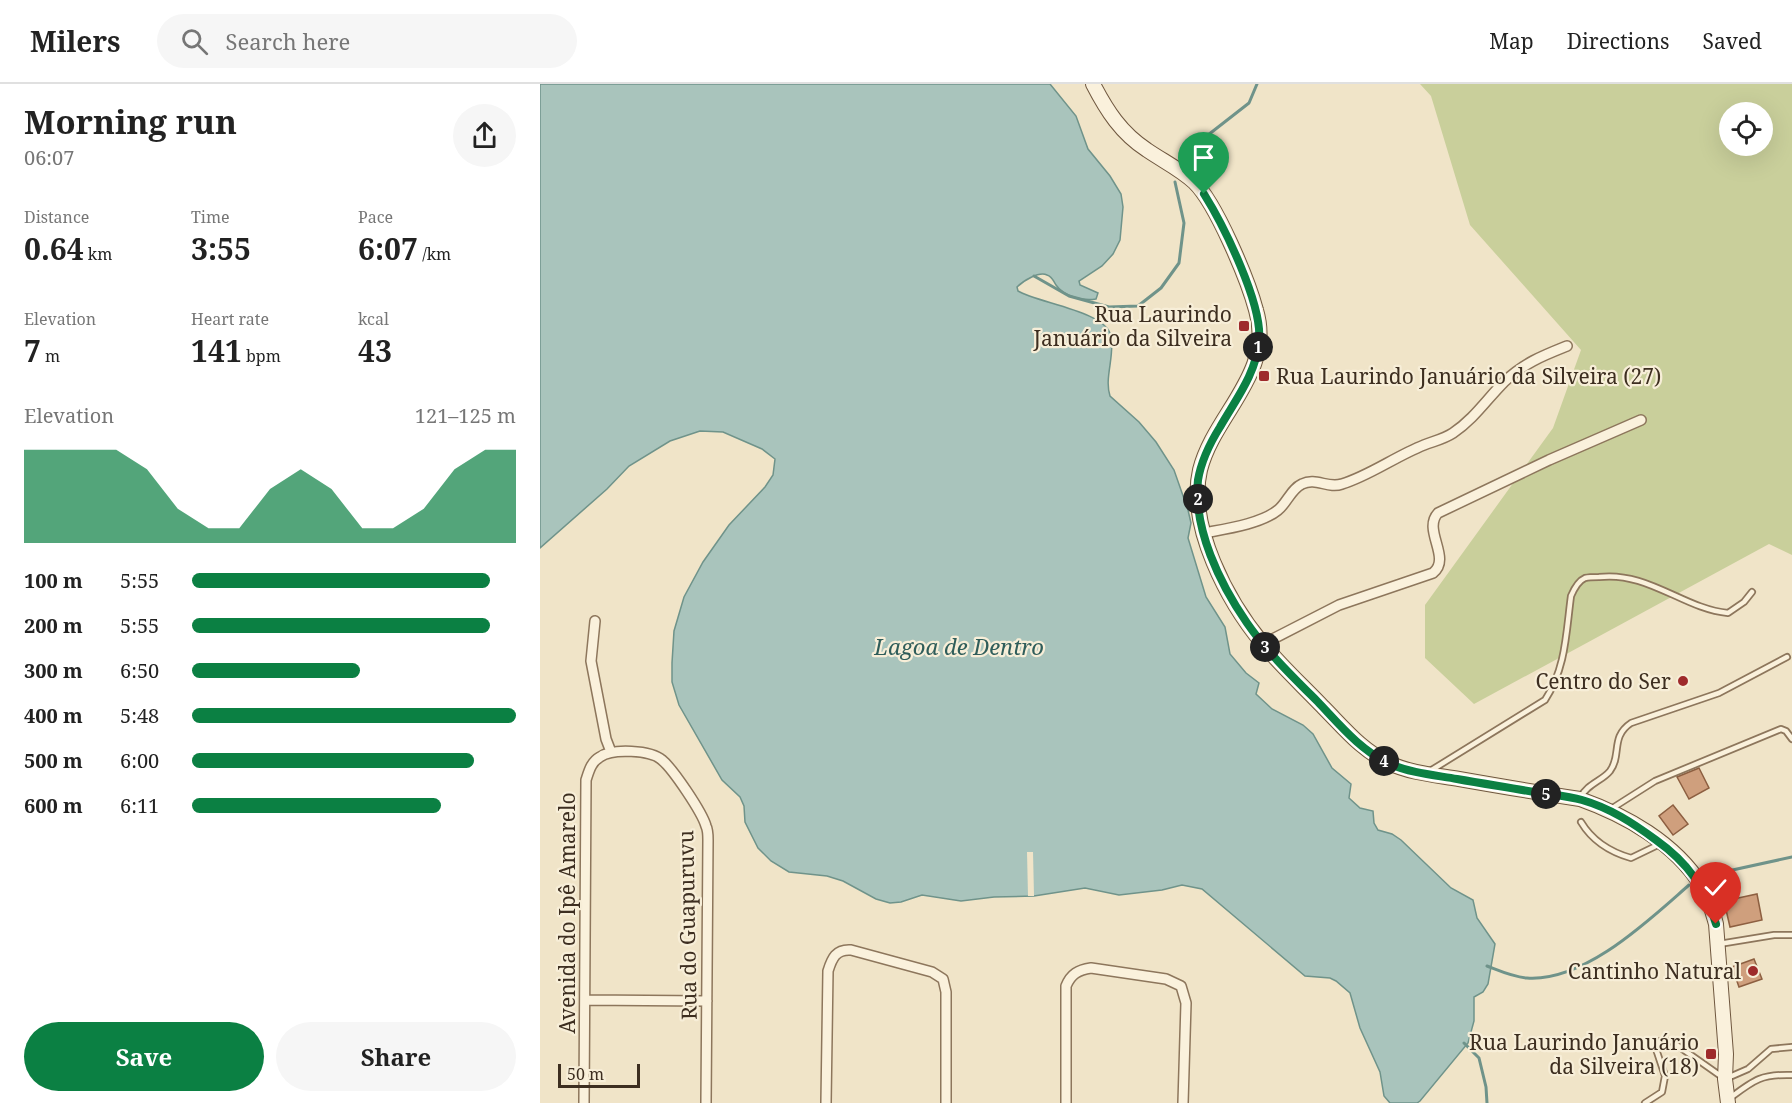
<!DOCTYPE html>
<html lang="en">
<head>
<meta charset="utf-8">
<style>
	body { margin:0; font-family:"Noto Serif",serif; background:#f6f6f6; color:#222; height:100vh; display:flex; flex-direction:column; font-size:22px; white-space:nowrap }
	* { box-sizing:border-box; margin:0 }
	p { font-size:20px; color:#767676 }
	.icon { flex:none; width:33px; height:33px; fill:none; stroke:currentColor; stroke-width:2; stroke-linecap:round; stroke-linejoin:round }
	.map { position:relative; flex:1; overflow:hidden }
	.drawer { display:flex; flex-direction:column; background:#fff; width:540px }
	.drawer>* { flex:none }
	.fabs { position:absolute; left:1179px; top:18px; display:grid; gap:12px }
	.fabs a { display:grid; place-items:center; width:54px; height:54px; border-radius:50%; background:#fff; box-shadow:0 6px 24px #0002; font-size:30px }
	.scale { position:absolute; left:18px; bottom:15px; width:82px; box-sizing:border-box; padding-left:6px; border:3px solid #3d2e20; border-top:0; font-size:16px; line-height:21px; white-space:nowrap; color:#3d2e20; -webkit-text-stroke:4px #f7eed8; paint-order:stroke }
	.pin { position:absolute; display:grid; place-items:center; width:51px; height:51px; color:#fff; margin:-62px -26px; border-radius:50% 50% 50% 0; rotate:-45deg; box-shadow:0 0 6px #0007 }
	.pin .icon { rotate:45deg }
	.km { position:absolute; width:30px; height:30px; margin:-15px; border-radius:50%; background:#222; color:#fff; font-size:16px; line-height:30px; text-align:center }
	.round { display:grid; place-items:center; flex:none; width:63px; height:63px; border-radius:32px; background:#f6f6f6 }
	.summary { display:flex; align-items:center; justify-content:space-between; height:102px; padding:0 24px }
	h1 { font-size:33px; font-weight:700; line-height:45px }
	.metrics { display:grid; grid-template-columns:repeat(3,1fr); gap:9px; height:102px; padding:6px 24px }
	.metrics div { display:grid; align-content:center }
	.metrics b { font-size:30px; font-weight:700 }
	.metrics small { font-size:16px; font-weight:400 }
	.metrics p { font-size:16px }
	.chart { height:168px; padding:12px 24px }
	.chart p { display:flex; justify-content:space-between }
	.chart svg { width:100%; height:108px; margin-top:6px; fill:#0b8043; opacity:.7 }
	.button { display:flex; gap:12px; margin-top:auto; padding:12px 24px }
	.button a { flex:1; height:69px; border-radius:36px; background:#0b8043; color:#fff; font-size:24px; font-weight:700; line-height:69px; text-align:center }
	.button a+a { background:#f6f6f6; color:#222 }
	ul { padding:0 24px; list-style:none; font-size:20px }
	li { display:grid; grid-template-columns:96px 72px 1fr; align-items:center; height:45px }
	li i { height:15px; border-radius:8px; background:#0b8043 }
	header { display:flex; align-items:center; gap:36px; box-sizing:border-box; height:84px; padding:0 30px; background:#fff; border-bottom:2px solid #e0e0e0 }
	header strong { font-size:28px }
	nav { display:flex; gap:33px; margin-inline-start:auto; font-size:21px }
	.search { width:420px; height:54px; background:#f6f6f6; display:flex; align-items:center; gap:15px; box-sizing:border-box; padding:0 21px; border-radius:33px; color:#767676; font-size:22px }
	main { display:flex; flex:1; min-height:0 }
	.map>svg:first-child { display:block }
	.green { fill:#c9cf9b; fill-rule:evenodd }
	.water { fill:#a9c4bc; stroke:#6f938a; stroke-width:1.5 }
	.pier { fill:#f0e4c8 }
	.lines { fill:none; stroke-linecap:round; stroke-linejoin:round }
	.stream { stroke:#6f938a; stroke-width:3 }
	.building { fill:#cf9f7d; stroke:#8d5f41; stroke-width:1.5 }
	.service-casing { stroke:#8d765c; stroke-width:8 }
	.minor-casing { stroke:#8d765c; stroke-width:12 }
	.secondary-casing { stroke:#6f573f; stroke-width:16 }
	.service { stroke:#faf1dc; stroke-width:4.5 }
	.minor { stroke:#faf1dc; stroke-width:9 }
	.secondary { stroke:#faf1dc; stroke-width:14 }
	.route-casing { stroke:#fff; stroke-width:12 }
	.route { stroke:#0b8043; stroke-width:8 }
	.poi-dot { fill:#9e2a2b; stroke:#f7eed8; stroke-width:2 }
	.labels { text-anchor:middle; dominant-baseline:central; stroke-width:4.5; stroke-linejoin:round; paint-order:stroke }
	.poi-label { font-size:21px; fill:#3d2e20; stroke:#f7eed8; text-anchor:end }
	.street-label { font-size:21px; fill:#3d2e20; stroke:#f7eed8 }
	.water-label { font-size:22px; font-style:italic; fill:#2f5d5a; stroke:#f7eed8 }
</style>
</head>
<body>
<header>
<strong>Milers</strong>
<div class="search"><svg class="icon" aria-label="search" viewBox="0 0 24 24"><circle cx="10" cy="10" r="6"/><path d="M15 15l6 6"/></svg>Search here</div>
<nav><a>Map</a><a>Directions</a><a>Saved</a></nav>
</header>
<main>
<section class="drawer">
<div class="summary"><div><h1>Morning run</h1><p>06:07</p></div><a class="round"><svg class="icon" aria-label="share" viewBox="0 0 24 24"><path d="M12 15V3M7 8l5-5 5 5M5 13v7h14v-7"/></svg></a></div>
<div class="metrics">
<div><p>Distance</p><b>0.64<small> km</small></b></div>
<div><p>Time</p><b>3:55</b></div>
<div><p>Pace</p><b>6:07<small> /km</small></b></div>
</div>
<div class="metrics">
<div><p>Elevation</p><b>7<small> m</small></b></div>
<div><p>Heart rate</p><b>141<small> bpm</small></b></div>
<div><p>kcal</p><b>43</b></div>
</div>
<div class="chart"><p><span>Elevation</span>121–125 m</p>
<svg viewBox="0 0 160 44" preserveAspectRatio="none"><path d="M0 44V6L10 6L20 6L30 6L40 14L50 30L60 38L70 38L80 22L90 14L100 22L110 38L120 38L130 30L140 14L150 6L160 6V44z"/></svg>
</div>
<ul>
<li><b>100 m</b>5:55<i style="width:92%"></i></li>
<li><b>200 m</b>5:55<i style="width:92%"></i></li>
<li><b>300 m</b>6:50<i style="width:52%"></i></li>
<li><b>400 m</b>5:48<i style="width:100%"></i></li>
<li><b>500 m</b>6:00<i style="width:87%"></i></li>
<li><b>600 m</b>6:11<i style="width:77%"></i></li>
</ul>
<div class="button"><a>Save</a><a>Share</a></div>
</section>
<div class="map">
<svg width="1252" height="1019" viewBox="0 0 1252 1019">
	<rect width="100%" height="100%" fill="#f0e4c8"/>
	<!-- green -->
	<path class="green" d="M880,0H1252V471L1229,460L934,620L885,574V521L1013,344L1041,266L930,141L891,12ZM1190,28H1222V62H1190Z"/>
	<!-- water -->
	<path class="water" d="M0,0H510L536,32L548,65L570,92L581,110L583,123L580,156L573,170L562,182L539,197L540,201L558,209L556,215C543,217 524,213 516,201C513,197 513,193 507,191C499,187 483,197 477,203L478,207C497,219 566,227 571,252C575,272 564,294 570,312L599,338L616,358L634,386L648,426L651,439L648,454L666,513L685,543L690,570L706,589L719,599L716,610L732,625L763,641L773,650L792,684L811,700L809,714L820,724L833,727L834,739L838,746L852,750L861,756L911,804L933,816L937,834L955,860L948,900L943,908L934,913V937L928,959L880,1017L877,1019H850L844,1012L840,988L820,944L810,909L796,897L790,894L765,892L662,805L642,801L622,806L579,811L545,804L494,812L454,813L421,817L382,811L361,818L350,819L336,815L303,797L287,792L249,788L231,777L218,764L205,738L204,722L200,713L182,696L139,621L132,598V579L134,547L144,513L163,478L189,441L225,403L233,391L235,375L222,365L183,348L160,347L130,357L89,382L67,405L0,464Z"/>
	<!-- pier -->
	<path class="pier" d="M487,768H493L494,812H488Z"/>
	<g class="lines">
		<!-- stream -->
		<path class="stream" d="M650,69L659,58L709,19L717,0
			M494,192L529,212L569,223L598,222L621,204L639,179L644,139L635,98
			M1165,792L1252,773
			M947,882C960,887 973,893 987,894C1045,898 1109,836 1149,801
			M924,959L939,974L946,1003L947,1019"/>
	</g>
	<!-- building -->
	<path class="building" d="M1159,684L1169,704L1149,715L1137,693Z
		M1133,721L1148,740L1133,751L1119,732Z
		M1217,810L1222,836L1190,843L1184,817Z
		M1214,875L1222,895L1199,903L1192,883Z"/>
	<g class="lines">
		<defs>
			<path id="service" d="M890,687L1005,616C1026,584 1026,549 1031,512C1034,505 1038,497 1045,494C1049,493 1055,493 1059,493C1108,487 1144,525 1188,529L1204,518L1212,508
				M1041,713C1047,700 1062,697 1070,687C1082,671 1070,653 1091,639L1179,609L1247,573
				M1071,725L1115,697L1241,645L1246,647L1252,655
				M1041,738C1053,758 1070,768 1091,774L1120,760
				M1179,860L1234,851H1252
				M1190,1014C1214,996 1221,990 1252,991
				M1105,1019L1122,1008L1125,992L1116,965L1120,957H1131L1185,995L1208,985L1231,965L1252,963"/>
			<path id="minor" d="M664,449C685,445 721,440 738,426C747,419 751,405 762,400C776,393 788,405 802,400C829,392 856,372 884,361C894,357 904,355 913,349C934,335 947,315 964,298C984,279 1002,272 1027,262
				M55,537L51,577L66,655L71,668
				M723,560L799,521L893,489C912,474 882,446 898,429L1009,376L1101,336
				M45,916L167,917
				M44,1019L46,696C49,687 51,678 60,673C72,664 111,666 122,676C133,685 162,728 166,742C168,746 168,751 168,756L166,1019
				M286,1019L288,887C292,874 296,865 311,866L392,888L403,895L406,908V1019
				M526,1019V902C531,890 538,886 551,884L626,895L641,902L646,919L643,1019"/>
			<path id="secondary" d="M553,0C567,27 581,49 607,66C623,77 640,85 654,98C676,119 708,196 716,226C735,289 674,330 660,386C647,442 688,518 723,560C741,582 763,602 783,623C803,643 822,667 849,679C870,689 895,691 919,695C959,702 999,709 1040,715C1085,731 1135,759 1161,801C1169,813 1172,826 1176,840L1186,970L1185,995L1188,1019"/>
		</defs>
		<!-- service casing -->
		<use href="#service" class="service-casing"/>
		<!-- minor casing -->
		<use href="#minor" class="minor-casing"/>
		<!-- secondary casing -->
		<use href="#secondary" class="secondary-casing"/>
		<!-- service -->
		<use href="#service" class="service"/>
		<!-- minor -->
		<use href="#minor" class="minor"/>
		<!-- secondary -->
		<use href="#secondary" class="secondary"/>
	</g>
	<g class="lines">
		<defs>
			<path id="route" d="M664,110C684,142 723,221 719,257C716,290 696,315 680,343C670,359 661,378 658,396C653,445 680,500 707,539C727,568 753,593 778,618C799,640 821,667 850,680C871,689 894,691 917,695C945,700 972,704 1000,709C1014,711 1029,712 1042,716C1070,724 1093,739 1116,756C1147,778 1166,804 1176,840"/>
		</defs>
		<!-- route casing -->
		<use href="#route" class="route-casing"/>
		<!-- route -->
		<use href="#route" class="route"/>
	</g>
	<!-- markers -->
	<g class="poi-dot">
		<rect x="698" y="236" width="12" height="12" rx="3"/>
		<rect x="718" y="286" width="12" height="12" rx="3"/>
		<circle cx="1143" cy="597" r="6"/>
		<circle cx="1213" cy="887" r="6"/>
		<rect x="1165" y="964" width="12" height="12" rx="3"/>
	</g>
	<g class="labels">
		<!-- poi labels -->
		<g class="poi-label">
			<text x="692" y="230">Rua Laurindo<tspan x="692" dy="24">Januário da Silveira</tspan></text>
			<text x="736" y="292" text-anchor="start">Rua Laurindo Januário da Silveira (27)</text>
			<text x="1131" y="597">Centro do Ser</text>
			<text x="1201" y="887">Cantinho Natural</text>
			<text x="1159" y="958">Rua Laurindo Januário<tspan x="1159" dy="24">da Silveira (18)</tspan></text>
		</g>
		<!-- street labels -->
		<g class="street-label">
			<text transform="translate(27 829) rotate(-90)">Avenida do Ipê Amarelo</text>
			<text transform="translate(147 841) rotate(-91)">Rua do Guapuruvu</text>
		</g>
		<!-- water labels -->
		<g class="water-label">
			<text x="419" y="562">Lagoa de Dentro</text>
		</g>
	</g>
</svg>
<div class="fabs">
<a><svg class="icon" aria-label="locate" viewBox="0 0 24 24"><circle cx="12" cy="12" r="6"/><path d="M12 2v4M12 18v4M2 12h4M18 12h4"/></svg></a>
</div>
<div class="scale">50 m</div>
<div class="pin" style="left:664px;top:110px;background:#1e9e55"><svg class="icon" aria-label="arrive" viewBox="0 0 24 24"><path d="M6 21V4h12l-3 4 3 4H6"/></svg></div>
<div class="pin" style="left:1176px;top:840px;background:#d93025"><svg class="icon" aria-label="check" viewBox="0 0 24 24"><path d="M5 12l5 5 9-10"/></svg></div>
<b class="km" style="left:718px;top:263px">1</b>
<b class="km" style="left:658px;top:415px">2</b>
<b class="km" style="left:725px;top:563px">3</b>
<b class="km" style="left:844px;top:677px">4</b>
<b class="km" style="left:1006px;top:710px">5</b>
</div>
</main>
</body>
</html>
